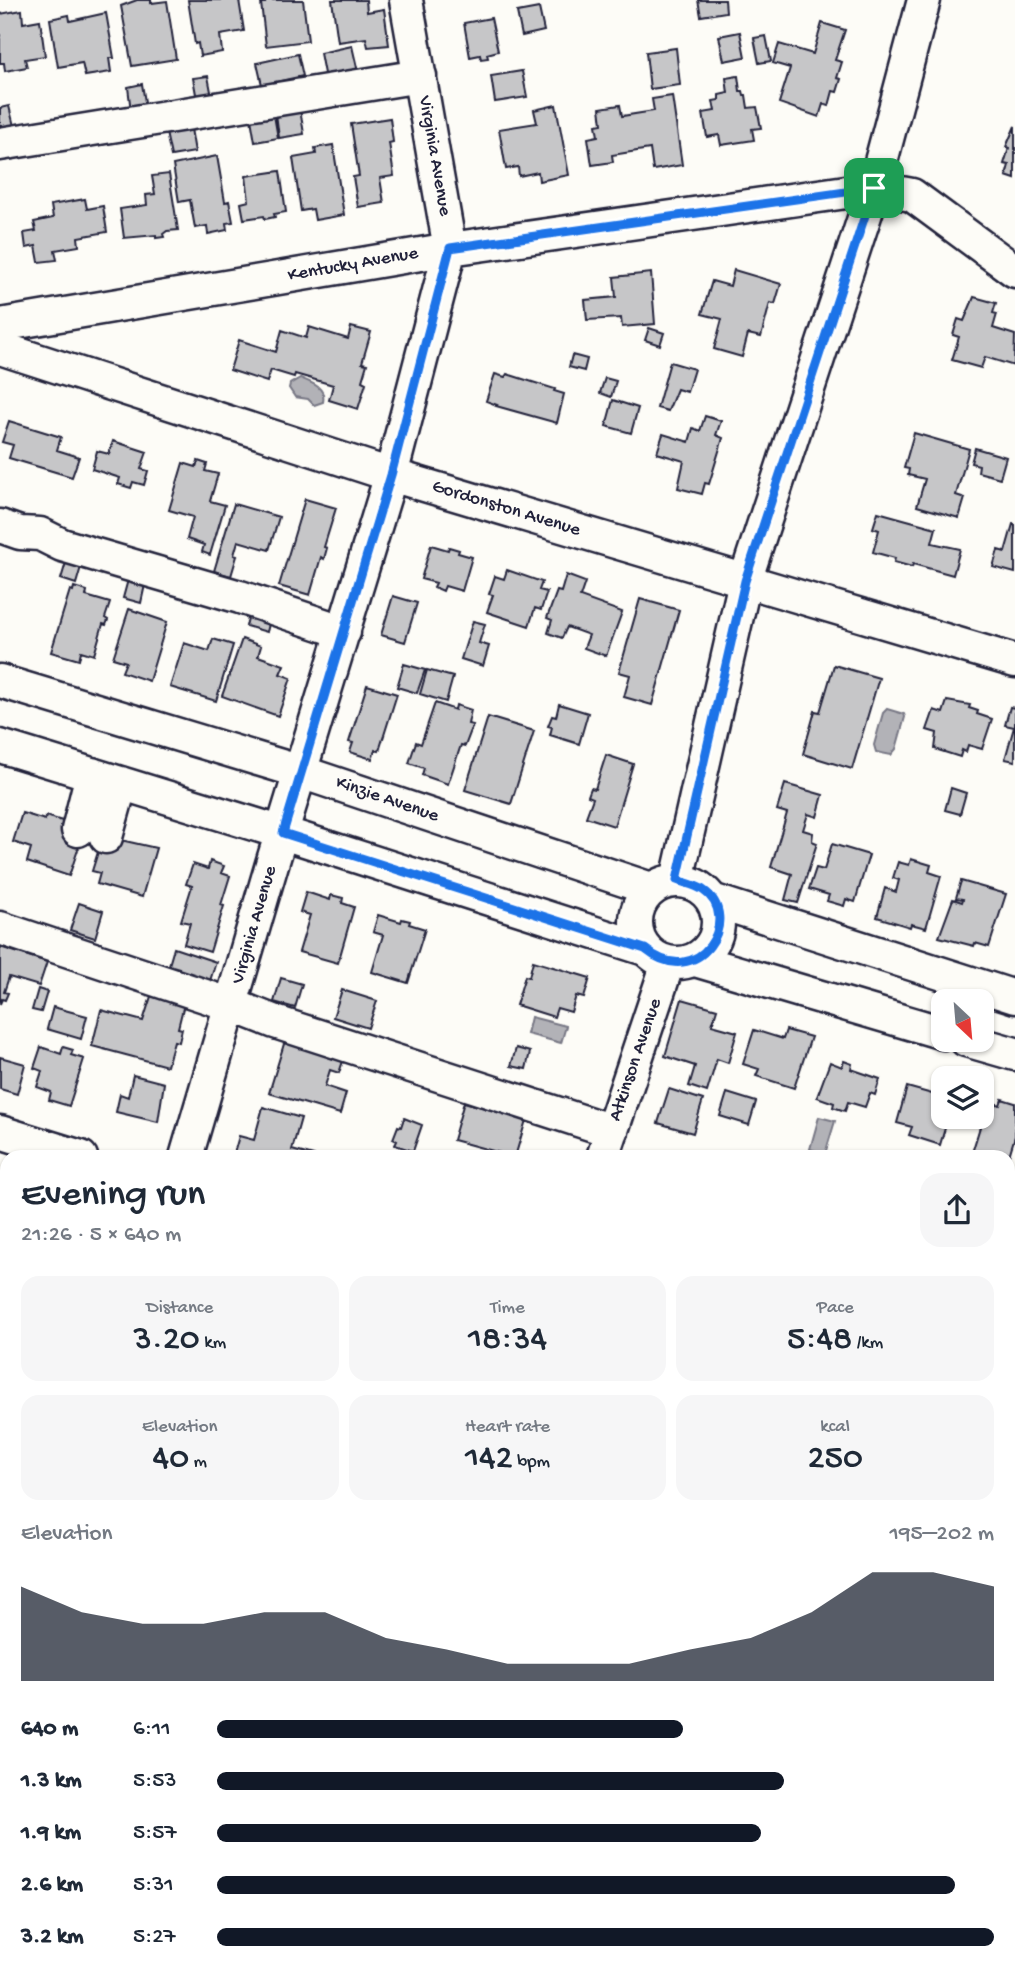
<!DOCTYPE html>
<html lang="en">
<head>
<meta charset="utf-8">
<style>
	body { margin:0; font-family:"Gochi Hand",sans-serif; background:#f6f6f7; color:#1f2937; height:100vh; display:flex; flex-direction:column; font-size:26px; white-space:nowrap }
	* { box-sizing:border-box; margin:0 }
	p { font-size:23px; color:#747a83 }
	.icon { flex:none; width:38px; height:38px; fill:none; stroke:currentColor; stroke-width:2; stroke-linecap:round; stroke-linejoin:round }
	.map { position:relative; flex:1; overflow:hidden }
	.side { position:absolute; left:0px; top:1150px; width:1015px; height:831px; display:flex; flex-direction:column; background:#fff; border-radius:21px 21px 0 0; box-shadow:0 2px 5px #0004 }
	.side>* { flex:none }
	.needle { width:46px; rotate:154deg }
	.tools { position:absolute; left:931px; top:989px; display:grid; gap:14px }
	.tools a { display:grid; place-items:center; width:63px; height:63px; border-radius:14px; background:#fff; box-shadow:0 2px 5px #0004; font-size:35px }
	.pin { position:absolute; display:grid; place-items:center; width:60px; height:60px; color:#fff; margin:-30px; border-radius:14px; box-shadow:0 4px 10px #0006 }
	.round { display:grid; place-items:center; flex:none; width:74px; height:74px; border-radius:21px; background:#f6f6f7 }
	.head { display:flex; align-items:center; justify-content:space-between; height:119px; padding:0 21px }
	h1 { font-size:38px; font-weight:600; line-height:52px }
	.metrics { display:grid; grid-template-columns:repeat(3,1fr); gap:10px; height:119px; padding:7px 21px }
	.metrics div { display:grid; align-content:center; border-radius:18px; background:#f6f6f7; text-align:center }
	.metrics b { font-size:35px; font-weight:600 }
	.metrics small { font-size:19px; font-weight:400 }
	.metrics p { font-size:19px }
	.chart { height:196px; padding:14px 21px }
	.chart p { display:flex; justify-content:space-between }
	.chart svg { width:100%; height:126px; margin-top:7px; fill:#111827; opacity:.7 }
	ul { padding:0 21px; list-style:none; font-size:23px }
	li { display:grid; grid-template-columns:112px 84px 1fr; align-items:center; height:52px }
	li i { height:18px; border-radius:9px; background:#111827 }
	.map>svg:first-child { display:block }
	.water { fill:#b2b2b7; stroke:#787885; stroke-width:2 }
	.building { fill:#c6c6c8; stroke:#22223b; stroke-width:2 }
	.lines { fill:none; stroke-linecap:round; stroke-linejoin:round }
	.minor-casing { stroke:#22223b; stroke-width:37 }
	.major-casing { stroke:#22223b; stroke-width:44 }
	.minor { stroke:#fdfcf7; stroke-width:32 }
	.major { stroke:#fdfcf7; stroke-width:38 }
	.route-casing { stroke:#fff; stroke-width:14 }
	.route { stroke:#1a73e8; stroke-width:9 }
	.labels { text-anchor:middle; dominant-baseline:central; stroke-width:6; stroke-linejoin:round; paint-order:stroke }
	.street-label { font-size:19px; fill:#22223b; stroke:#fdfcf7 }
</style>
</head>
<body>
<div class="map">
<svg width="1015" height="1980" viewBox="0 0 1015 1980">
	<rect width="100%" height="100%" fill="#fdfcf7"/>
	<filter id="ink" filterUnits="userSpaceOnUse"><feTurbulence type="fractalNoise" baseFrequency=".0143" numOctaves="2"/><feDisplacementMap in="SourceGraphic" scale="14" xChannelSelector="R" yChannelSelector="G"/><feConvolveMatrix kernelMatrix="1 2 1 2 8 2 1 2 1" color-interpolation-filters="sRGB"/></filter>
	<g filter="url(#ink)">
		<!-- water -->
		<path class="water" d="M300,378C312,383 326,387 323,402L314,405L308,399L295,397L289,388L290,384Z
			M887,709L904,714L905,717L896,749L891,755L876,752L874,745L883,713Z
			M531,1017L566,1026L561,1043L527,1034Z
			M819,1117L835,1121L825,1154L810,1149Z"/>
		<!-- building -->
		<path class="building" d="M137,0H151V3L167,1L176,59L132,66L121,6Z
			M188,0H239L244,31L220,35L222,52L200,56L198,43L195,44Z
			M264,0H303L308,41L266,46L261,3H265Z
			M332,0H366L367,12L384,9L389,45L368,47L366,38L338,42Z
			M698,0H725L726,12L701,16Z
			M539,8L544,31L522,36L517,12Z
			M22,10L23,23L40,20L45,56L25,59L27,67L5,71L4,63H0V14Z
			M106,13L114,58H109L111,72L85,76L82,63L58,67L50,19L69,15L70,21Z
			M491,18L498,51L487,54L488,58L481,59L480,55L470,57L464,23Z
			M822,23L845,30L835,60L842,62L837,78L841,79L837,92L833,91L829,106L823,104L819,117L779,103L790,68L773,63L779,44L813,54Z
			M740,32L745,57L724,61L719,36Z
			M766,36L771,61L759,63L754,38Z
			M352,46L358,72L325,79L320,53Z
			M676,48L680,85L650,89L646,52Z
			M298,54L303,76L262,85L257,63Z
			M522,71L527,97L495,102L491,76Z
			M208,76L213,102L198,105L193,78Z
			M738,76L740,91H743L744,95H746L748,108L757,107L761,128L752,129L754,140L721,145L719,135L707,137L703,113L715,111L713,101L719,100V95L728,93L726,78Z
			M142,84L146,108L131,111L128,87Z
			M672,96L682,165L653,170L650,149L612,155L613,162L592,165L588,138L598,136L596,125L602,124L600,108L620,105L622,116L654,111L652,99Z
			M556,105L569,175L539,181L538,172L519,176L518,167L506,169L499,129L537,123L534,110Z
			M9,106L15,130H0V108Z
			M300,109L304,134L279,138L276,113Z
			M274,115L278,138L255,142L251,119Z
			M390,118L393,142L389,143L394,176L380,178L384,203L358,207L353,177L359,176L351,124Z
			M190,123L195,152L171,156L165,128Z
			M1015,126V179L1006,176L1009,165L1004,164L1009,148L1006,147Z
			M333,145L344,215L315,220L313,209L301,211L293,158L316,154L315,148Z
			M217,156L225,202L229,201L233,222L226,223L227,230L208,234L207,226L195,228L190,200L179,202L173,165Z
			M280,171L286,212L274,214L275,217L265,219L264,216L244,219L241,203L249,201L246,176Z
			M169,174L178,230L167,231L163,234L164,237L156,238V235L124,238L120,209L147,205L146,195L155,194L152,176Z
			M85,199L87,209L103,206L107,232L78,237L79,246L55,250L57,260L39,262L36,246L26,248L24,233L36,231L34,222L53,218L51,205Z
			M734,270L781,284L775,304L770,303L761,337L748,334L742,357L714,349L722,319L702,314L712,281L730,286Z
			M651,273L655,324L622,327L621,318L587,320L585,300L616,297L614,277Z
			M974,297L996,303L993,313L997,314L993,328L1015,335L1014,366L985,357L981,368L952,360L959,337L953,335L958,319L964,321Z
			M309,327L348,339L351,327L371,332L362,363L367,364L362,381L366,383L358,409L329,400L333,385L295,374L294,377L271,370L267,382L230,370L239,340L276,352L282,330L306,338Z
			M649,328L664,333L660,345L645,340Z
			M572,355L587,359L584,371L569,367Z
			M670,362L694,369L687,392L677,389L668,411L657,408Z
			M495,374L505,377L507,374L555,389L554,391L564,394L557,423L496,406L497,405L486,401Z
			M605,378L616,381L611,397L600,393Z
			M613,400L638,408L631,433L606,426Z
			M705,416L721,421L716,435L723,438L709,484L705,483L702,494L678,488L684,461L657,453L663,434L689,442L693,428L700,431Z
			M9,421L61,437L57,450L79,457L72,477L9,458L13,445L2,442Z
			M914,433L969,449L956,495L965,498L959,518L917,506L925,479L908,475L909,469L904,468Z
			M113,441L147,452L141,469L148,471L144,485L133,482L131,488L118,484L120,478L92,469L97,451L109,454Z
			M975,448L1006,457L1000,478L978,472L979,465L971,463Z
			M198,461L207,464L205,471L218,474L210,501L225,505L210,555L202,552L204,545L187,539L193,517L169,510L183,463L196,467Z
			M305,499L336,508L324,547L327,548L324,559L321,557L310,595L279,586Z
			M234,504L279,517L269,550L238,541L234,555L237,556L231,576L214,571Z
			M878,512L936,528L932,543L960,549L953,575L913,564L912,567L894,562L895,558L873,552L879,530L873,528Z
			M1013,524L1015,525V573L993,567L998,550L1005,552Z
			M431,545L448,550L449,547L459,550L458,553L472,557L462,591L445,586L443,591L434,587L436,583L421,579Z
			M68,556L83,560L76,584L61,579Z
			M507,570L542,582L539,590L547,592L541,610L535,608L529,626L487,612L493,595L489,594L495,576L504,579Z
			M566,575L585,582L580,597L622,612L606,656L584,648L589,635L567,627L562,638L548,633L552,620L547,618L557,591L561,592Z
			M129,576L146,580L141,603L123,598Z
			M74,587L87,591L86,596L110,603L105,618L108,620L106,625L103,624L94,655L81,651L79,660L51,652L70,590L73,591Z
			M393,596L417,603L405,642L381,635Z
			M640,599L679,610L652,705L624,697L630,675L619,672Z
			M129,609L167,622L149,681L122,672L126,662L113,658Z
			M249,614L270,620L267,632L246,626Z
			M473,621L485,624L479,643L489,646L483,666L461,659Z
			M213,639L233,645L216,701L170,687L184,643L209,651Z
			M242,639L261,646L258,656L284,665L280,674L291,678L278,716L222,696Z
			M404,664L425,670L417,693L397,687Z
			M834,665L879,678L852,769L803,754L815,711L820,712Z
			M427,670L453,677L446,702L420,694Z
			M367,685L397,694L379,751L375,750L372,759L350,752L353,743L349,742Z
			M947,701L970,705L969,708L978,711L977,714L992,719L982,749L968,745L966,752L962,750L960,757L935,749L937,733L927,730L934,710L943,713Z
			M435,703L455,710L456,705L471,710L468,724L473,725L465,746L461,745L448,784L422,775L424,768L409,763L416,742L421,744Z
			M559,704L588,713L579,744L550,735L552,727L548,726L552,716L556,717Z
			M1010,707L1015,708V761L1005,759L1014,727L1005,725Z
			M488,717L534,731L511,804L465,790Z
			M606,755L633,764L614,826L586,817L593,798L588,796L591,788L595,789Z
			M785,784L823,795L817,817L808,814L803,830L813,833L812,841L817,843L798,903L785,900L792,874L771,867L787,813L777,810Z
			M951,788L966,793L960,814L945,810Z
			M22,813L45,820L46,816L72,824L84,832L69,876L27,862L31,848L13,842Z
			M103,836L156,848L142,897L97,884L100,873L92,871Z
			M832,844L869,855L855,902L846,899L844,906L827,901L829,895L809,889L816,868L824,870Z
			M911,859L931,865L929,872L941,876L926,928L911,924L910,927L877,917L885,888L896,892L899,880L893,878L898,862L909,865Z
			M210,861L224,866L221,873L230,876L221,905L224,906L210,952L184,944L190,923L181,921L192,886L186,884L193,864L208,869Z
			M961,881L1006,894L989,947L975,943L974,946L939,937L953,899L962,902L963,899L956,898Z
			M306,892L330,900L331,895L343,898L342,903L354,907L338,963L299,952L310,915L300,912Z
			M79,903L103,911L95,938L70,930Z
			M378,915L401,922L402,919L410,921L409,924L425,929L408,983L372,972L383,935L373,932Z
			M0,947L47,962L39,986L9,977L4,992L8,993L5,1000L2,999L0,1004Z
			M174,948L216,962L209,984L177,974L179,968L169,965Z
			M533,961L590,978L584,998L576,996L571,1012L557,1008L554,1017L516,1005L525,976L529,977Z
			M281,978L302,984L295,1008L274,1002Z
			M154,987L186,996L178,1028L182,1029L179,1042L174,1041L167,1066L92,1046L101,1010L143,1021Z
			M38,989L47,992L41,1012L32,1010Z
			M342,990L377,1001L368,1028L333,1017Z
			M682,999L717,1009L712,1025L737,1032L728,1063L717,1059L707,1092L689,1086L695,1066L665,1056Z
			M53,1007L87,1016L81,1039L47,1029Z
			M754,1030L783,1039L786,1030L811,1037L794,1088L756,1076L759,1069L743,1064Z
			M287,1034L346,1052L339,1073L330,1070L325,1086L346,1093L340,1114L269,1093Z
			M41,1047L61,1054L63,1047L73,1050L71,1055L84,1059L69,1106L49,1100L51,1092L37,1087L42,1071L34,1068Z
			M516,1048L530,1052L526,1069L511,1066Z
			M0,1057L25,1064L17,1094L0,1089Z
			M844,1061L852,1064L851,1069L880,1079L875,1095L870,1093L865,1107L848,1102L845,1111L833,1107L834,1103L817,1097L830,1062L842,1067Z
			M133,1075L164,1083L158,1122L116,1112L120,1094L128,1097Z
			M907,1087L943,1097V1116H956L955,1119L948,1118L940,1145L909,1135L912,1127L897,1123Z
			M669,1089L703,1100L693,1133L658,1123Z
			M727,1093L756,1102L749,1125L720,1116Z
			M1002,1099L1015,1103V1136L1008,1159V1157H966V1155L971,1156L988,1101L1000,1105Z
			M464,1102L526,1120L515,1157L453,1140Z
			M263,1107L301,1118L292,1150L317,1157H233L239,1136L254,1140Z
			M404,1118L422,1125L413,1151L395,1145L397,1141L393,1139L398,1126L401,1127Z
			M4,1209L7,1222V1256L0,1258V1210Z
			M7,1288V1316L0,1317V1290Z
			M1015,1740V1762L1008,1763V1741Z
			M1008,1945H1011L1012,1970H1008Z
			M58,1974H98L59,1980Z
			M223,1974H260L261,1980H208V1976Z
			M361,1974H424L425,1980H362Z
			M538,1974H565L567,1980H538Z
			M674,1974H705L706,1980H675Z
			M833,1974H879V1980H834Z
			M927,1974H972L973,1980H928Z"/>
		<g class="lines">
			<defs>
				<path id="minor" d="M0,144L420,76
					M0,325L450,249L874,188L912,195L1015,271
					M0,348L391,475L1015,661
					M0,526L20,533L40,534L62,545L240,597L344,632
					M0,681L301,772L651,889
					M0,746L283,833L645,949
					M78,830L92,774
					M106,837L121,783
					M677,880L745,581L874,188L924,0
					M636 922a41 41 0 1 1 82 0a41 41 0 1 1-82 0Z
					M712,900L1015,997
					M0,928L232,1005L275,1022L612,1131
					M695,960L943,1033
					M966,1040L1015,1054
					M0,1132L81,1157
					M186,1157L272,864L391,475L450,249L406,0
					M603,1157L668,963
					M1008,1642L1015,1641
					M1008,1897H1015
					M165,1974L166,1980
					M313,1974L314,1980
					M623,1974L624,1980"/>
				<path id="major" d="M1008,1362L1015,1361
					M0,1509L7,1507
					M0,1940L6,1980"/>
			</defs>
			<!-- minor casing -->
			<use href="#minor" class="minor-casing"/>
			<!-- major casing -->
			<use href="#major" class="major-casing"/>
			<!-- minor -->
			<use href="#minor" class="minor"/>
			<!-- major -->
			<use href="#major" class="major"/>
		</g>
	</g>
	<g class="lines" filter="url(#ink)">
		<defs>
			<path id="route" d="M874,188L745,581L677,880C685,883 696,885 703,890C744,917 699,993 645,949L283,833L391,475L450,248Z"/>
		</defs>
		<!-- route casing -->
		<use href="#route" class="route-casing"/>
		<!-- route -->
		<use href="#route" class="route"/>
	</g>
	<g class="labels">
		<!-- street labels -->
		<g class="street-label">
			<text transform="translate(434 156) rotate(80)">Virginia Avenue</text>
			<text transform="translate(353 265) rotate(-10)">Kentucky Avenue</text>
			<text transform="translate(506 509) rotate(17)">Gordonston Avenue</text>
			<text transform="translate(387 800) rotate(19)">Kinzie Avenue</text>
			<text transform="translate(255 925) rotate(-74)">Virginia Avenue</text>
			<text transform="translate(636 1060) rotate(-71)">Atkinson Avenue</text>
		</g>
	</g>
</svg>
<div class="tools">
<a><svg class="needle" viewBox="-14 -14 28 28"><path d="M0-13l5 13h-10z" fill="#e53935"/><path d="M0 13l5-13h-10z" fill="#747a83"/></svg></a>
<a><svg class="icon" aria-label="layers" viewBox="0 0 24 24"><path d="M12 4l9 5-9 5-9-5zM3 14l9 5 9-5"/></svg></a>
</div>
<div class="pin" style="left:874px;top:188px;background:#1e9e55"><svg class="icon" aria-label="arrive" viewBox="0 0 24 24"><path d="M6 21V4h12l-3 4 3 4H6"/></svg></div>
<section class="side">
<div class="head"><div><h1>Evening run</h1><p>21:26 · 5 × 640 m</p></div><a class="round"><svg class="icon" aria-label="share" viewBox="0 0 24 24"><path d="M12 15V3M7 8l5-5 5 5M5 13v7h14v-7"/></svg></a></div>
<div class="metrics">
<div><p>Distance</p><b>3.20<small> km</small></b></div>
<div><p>Time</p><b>18:34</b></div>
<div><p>Pace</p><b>5:48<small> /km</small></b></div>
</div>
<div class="metrics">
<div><p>Elevation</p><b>40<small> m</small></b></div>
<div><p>Heart rate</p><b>142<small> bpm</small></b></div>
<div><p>kcal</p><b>250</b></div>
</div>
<div class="chart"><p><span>Elevation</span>195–202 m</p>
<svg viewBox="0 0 160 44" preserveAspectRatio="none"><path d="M0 44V11L10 20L20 24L30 24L40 20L50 20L60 29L70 33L80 38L90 38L100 38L110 33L120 29L130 20L140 6L150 6L160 11V44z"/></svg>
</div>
<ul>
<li><b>640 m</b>6:11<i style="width:60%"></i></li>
<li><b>1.3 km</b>5:53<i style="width:73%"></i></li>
<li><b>1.9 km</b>5:57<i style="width:70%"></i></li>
<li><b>2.6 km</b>5:31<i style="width:95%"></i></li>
<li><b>3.2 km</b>5:27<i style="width:100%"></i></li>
</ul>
</section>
</div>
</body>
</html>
